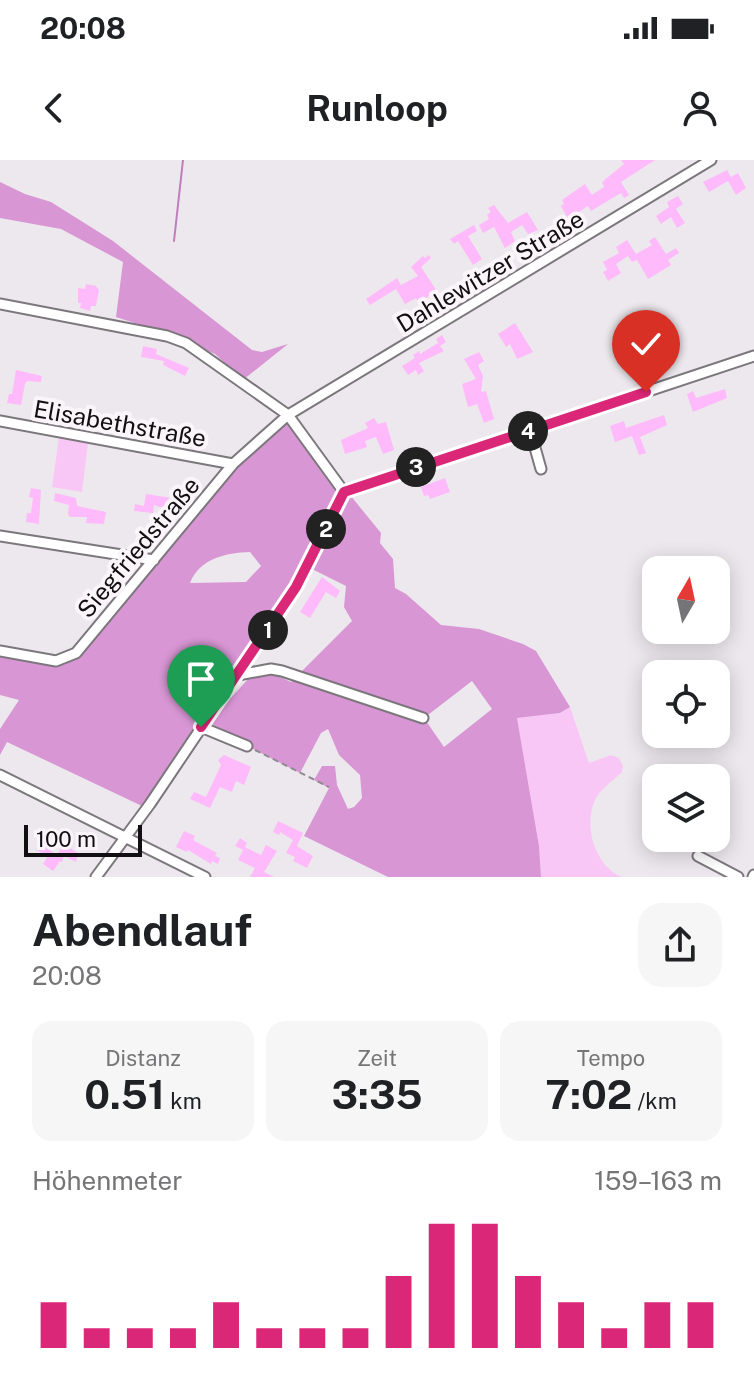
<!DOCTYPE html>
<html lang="de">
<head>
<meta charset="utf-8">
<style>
	body { margin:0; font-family:"Public Sans",sans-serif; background:#f6f6f6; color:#202124; height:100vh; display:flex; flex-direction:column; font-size:30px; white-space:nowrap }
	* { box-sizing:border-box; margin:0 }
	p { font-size:26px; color:#757577 }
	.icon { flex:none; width:44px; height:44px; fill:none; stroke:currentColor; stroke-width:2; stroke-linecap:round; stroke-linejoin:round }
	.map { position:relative; height:717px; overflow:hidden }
	.drawer { display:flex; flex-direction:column; background:#fff; flex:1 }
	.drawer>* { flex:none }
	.needle { width:52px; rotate:9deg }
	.fabs { position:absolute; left:642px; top:396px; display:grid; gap:16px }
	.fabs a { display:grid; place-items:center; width:88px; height:88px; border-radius:16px; background:#fff; box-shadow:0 4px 20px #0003; font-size:40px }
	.scale { position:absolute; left:24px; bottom:20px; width:118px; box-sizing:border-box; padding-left:8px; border:4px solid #110f11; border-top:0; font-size:22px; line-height:28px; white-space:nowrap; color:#110f11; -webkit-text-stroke:6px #fbf5fa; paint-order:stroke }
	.pin { position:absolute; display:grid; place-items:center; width:68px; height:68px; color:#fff; margin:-82px -34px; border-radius:50% 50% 50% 0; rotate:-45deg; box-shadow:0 0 8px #0007 }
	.pin .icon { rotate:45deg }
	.km { position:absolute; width:40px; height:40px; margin:-20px; border-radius:50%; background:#222; color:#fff; font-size:22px; line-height:40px; text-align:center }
	.round { display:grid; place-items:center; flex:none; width:84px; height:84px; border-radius:24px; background:#f6f6f6 }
	.summary { display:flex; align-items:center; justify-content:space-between; height:136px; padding:0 32px }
	h1 { font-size:44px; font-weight:700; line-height:60px }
	.figures { display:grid; grid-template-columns:repeat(3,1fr); gap:12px; height:136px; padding:8px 32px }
	.figures div { display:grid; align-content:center; border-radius:20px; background:#f6f6f6; text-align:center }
	.figures b { font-size:40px; font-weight:700 }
	.figures small { font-size:22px; font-weight:400 }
	.figures p { font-size:22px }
	.chart { height:224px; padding:16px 32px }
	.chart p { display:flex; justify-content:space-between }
	.chart svg { width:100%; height:144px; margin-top:8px; stroke:#db2777; stroke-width:6 }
	.status { display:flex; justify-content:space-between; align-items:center; height:56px; padding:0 40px; background:#fff; direction:ltr }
	.status svg { height:22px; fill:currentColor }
	header { display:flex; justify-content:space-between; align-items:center; height:104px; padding:0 32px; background:#fff; font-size:36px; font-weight:700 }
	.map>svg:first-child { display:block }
	.green { fill:#f9c7f6 }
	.forest { fill:#d896d4; fill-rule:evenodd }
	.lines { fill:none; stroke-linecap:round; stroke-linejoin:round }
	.stream { stroke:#be7ebb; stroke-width:2 }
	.building { fill:#febafa }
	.minor-casing { stroke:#7c777c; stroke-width:13 }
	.path { stroke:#8f8b8f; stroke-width:2; stroke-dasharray:6 4; stroke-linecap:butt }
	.minor { stroke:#fff; stroke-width:9 }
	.route-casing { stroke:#fff; stroke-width:16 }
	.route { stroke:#db2777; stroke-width:10 }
	.labels { text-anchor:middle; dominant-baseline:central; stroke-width:8; stroke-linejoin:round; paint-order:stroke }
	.street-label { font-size:24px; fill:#110f11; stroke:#fbf5fa }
</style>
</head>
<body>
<div class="status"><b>20:08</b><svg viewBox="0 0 49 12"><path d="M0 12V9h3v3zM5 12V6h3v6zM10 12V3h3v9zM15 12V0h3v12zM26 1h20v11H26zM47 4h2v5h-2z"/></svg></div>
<header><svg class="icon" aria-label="back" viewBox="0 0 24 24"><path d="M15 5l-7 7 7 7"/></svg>Runloop<svg class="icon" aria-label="person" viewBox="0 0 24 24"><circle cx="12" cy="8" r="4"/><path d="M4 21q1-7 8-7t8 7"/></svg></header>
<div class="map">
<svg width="754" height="717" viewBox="0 0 754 717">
	<rect width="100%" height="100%" fill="#ede8ed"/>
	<!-- green -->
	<path class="green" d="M59,277L88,283L82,332L52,327Z
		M570,547L589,603L611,595L619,598L623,606L622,612C614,620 600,629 595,640C583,666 595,706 622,717H541L539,686L517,558L560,553Z"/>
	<!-- forest -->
	<path class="forest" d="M0,22L25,34L51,42L113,81L252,190L262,192L288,184L243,220L215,194L165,173L116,157L123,102L61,69L0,58Z
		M288,255L342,324L291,426L237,512L142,646L7,582L0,595V569L19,540L0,535V491L56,501L76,493L233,304ZM250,392L261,406L246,422L190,423C200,398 226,393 250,392Z
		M350,335L381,373L380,383L393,399L395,428L406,434L441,465L479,469L523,484L536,491L570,547L560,553L517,558L539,686L541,717H388L304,676L329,628L314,620L322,606H335L337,625L348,649L354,647L362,638L360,615L339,595L328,569L321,573L300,613L247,586L209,562L249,518L269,512L291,522L352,461L344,447L346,426L312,409ZM472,521L492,549L444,587L424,558Z"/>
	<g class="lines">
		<!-- stream -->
		<path class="stream" d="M174,81L183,0"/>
	</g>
	<!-- building -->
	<path class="building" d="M621,0H655L621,22L629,35L624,38L621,33L591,51L588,46L568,59L561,46L564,44L562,40L585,24L592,35L604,27L602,22L624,4Z
		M727,10L731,17L738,13L746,28L736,35L728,21L709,32L703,22Z
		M678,36L683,44L676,49L685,63L677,68L671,57L661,64L656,56L669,47L667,42Z
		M494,45L508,63L527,52L538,70L528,74L522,65L511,72L515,81L505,88L494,67L483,73L479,65L489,59L487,55L491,52L488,48Z
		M474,65L477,71L468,76L482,99L473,105L458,81L454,84L450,79Z
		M655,77L666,94L676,88L679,93L668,100L671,105L648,119L637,100L632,102L628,96L616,104L621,113L608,121L603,112L607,110L603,102L619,93L616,87L627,80L636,94L652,85L649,81Z
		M429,95L431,98L421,107L437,131L426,138L418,141L416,138L405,144L396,129L370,145L366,139L397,118L401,125L418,116L411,107L423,96L425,98Z
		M86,124L96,126L99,130L96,146H91L90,151L80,148L81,143H78V128L85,129Z
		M515,163L533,192L517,199L510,184L506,187L498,174Z
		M442,175L446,182L440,186L444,191L419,203L424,211L418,215L416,210L408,215L402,206L415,198L413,195L419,191L420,194L438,183L440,186L436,179Z
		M661,179L664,190L648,194L650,199L634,204L632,212L625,208L622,201L630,196L626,184L639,180L642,190L655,186L653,182Z
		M143,186L157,189L156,194L189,208L185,216L163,205L164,201L141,197Z
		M479,192L484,201L478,205L483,216L481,232L486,231L494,259L484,263L477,244L468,247L462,224L476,219L464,199Z
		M16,210L42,216L41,222L27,221L25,224L21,245L7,243L9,234H12Z
		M725,229L727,238L693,252L687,234L693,231L696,238Z
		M664,255L667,265L640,277L646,293L639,295L632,276L615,282L610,266L624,261L626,268Z
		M374,258L378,264L386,262L394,290L383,294L376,277L365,281L367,287L345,294L341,280L368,268L365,263Z
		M445,318L450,332L430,339L428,335L424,336L421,327Z
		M31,328L41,330L39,364L26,362L27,353H31L33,338L29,337Z
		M55,333L76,338L77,346L106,352L104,364L86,363L87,357H70L68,354L69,345L54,341Z
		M146,334L171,338L168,350L154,345L153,353L134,351L135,344L144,346Z
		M322,417L340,431L336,438L326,432L310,458L300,452Z
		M224,595L251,607L244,625L236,621L232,632L220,627L210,648L190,639L194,632L206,637L221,605L218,600Z
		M278,661L303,673L297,686L313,696L307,708L293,701L295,697L286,693L293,680L280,672L279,675L273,672Z
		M184,671L195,676L193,680L217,693L215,696L220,698L218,704L212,701L211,704L188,690L187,692L176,687Z
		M240,678L247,683L245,687L261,695L266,685L277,691L264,712L274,717H250L255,708L238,700L243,690L235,686Z
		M40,683L57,695L63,684L78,693L76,702L64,696L62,702L60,701L53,711L43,704L48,696L36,690Z"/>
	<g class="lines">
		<defs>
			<path id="minor" d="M0,144L167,176L186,183L288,255L344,332
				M0,261L233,304
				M530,270L541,309
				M344,332L754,196
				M0,376L154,400
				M0,491L56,501L76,493L233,304L288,255L711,0
				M238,515L271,509L282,511L423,558
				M201,567L247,586
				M0,615L205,717
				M698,696L738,717
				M96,717L150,644L296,427L344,332
				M753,717L754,715"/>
		</defs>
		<!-- minor casing -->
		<use href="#minor" class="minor-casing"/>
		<!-- path -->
		<path class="path" d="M255,590L329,627"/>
		<!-- minor -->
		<use href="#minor" class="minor"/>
	</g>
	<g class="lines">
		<defs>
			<path id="route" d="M201,567L296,427L344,332L646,232"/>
		</defs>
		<!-- route casing -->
		<use href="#route" class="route-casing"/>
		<!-- route -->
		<use href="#route" class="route"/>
	</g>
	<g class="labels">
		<!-- street labels -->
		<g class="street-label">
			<text transform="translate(490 111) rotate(-31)">Dahlewitzer Straße</text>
			<text transform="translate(120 263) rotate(10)">Elisabethstraße</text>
			<text transform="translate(138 387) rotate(-50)">Siegfriedstraße</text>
		</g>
	</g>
</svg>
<div class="fabs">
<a><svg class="needle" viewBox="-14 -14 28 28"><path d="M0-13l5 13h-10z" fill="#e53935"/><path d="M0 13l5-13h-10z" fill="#757577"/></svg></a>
<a><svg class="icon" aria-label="locate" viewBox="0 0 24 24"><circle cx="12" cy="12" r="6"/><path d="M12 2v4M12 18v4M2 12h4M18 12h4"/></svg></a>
<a><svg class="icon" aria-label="layers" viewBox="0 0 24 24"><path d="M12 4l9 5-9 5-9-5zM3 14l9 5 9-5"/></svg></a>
</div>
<div class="scale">100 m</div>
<div class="pin" style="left:201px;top:567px;background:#1e9e55"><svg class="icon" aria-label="arrive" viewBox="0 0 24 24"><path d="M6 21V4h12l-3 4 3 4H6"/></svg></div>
<div class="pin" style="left:646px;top:232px;background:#d93025"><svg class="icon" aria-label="check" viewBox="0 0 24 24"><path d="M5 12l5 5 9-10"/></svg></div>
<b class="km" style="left:268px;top:470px">1</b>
<b class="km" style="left:326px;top:369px">2</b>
<b class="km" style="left:416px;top:307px">3</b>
<b class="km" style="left:528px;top:271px">4</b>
</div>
<section class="drawer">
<div class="summary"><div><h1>Abendlauf</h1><p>20:08</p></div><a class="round"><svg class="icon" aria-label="share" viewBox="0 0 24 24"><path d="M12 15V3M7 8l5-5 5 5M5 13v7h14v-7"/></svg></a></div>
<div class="figures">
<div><p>Distanz</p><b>0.51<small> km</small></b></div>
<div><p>Zeit</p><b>3:35</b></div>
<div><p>Tempo</p><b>7:02<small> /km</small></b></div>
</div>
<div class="chart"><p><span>Höhenmeter</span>159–163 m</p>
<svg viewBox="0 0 160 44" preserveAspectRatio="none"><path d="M5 44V30M15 44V38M25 44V38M35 44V38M45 44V30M55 44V38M65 44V38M75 44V38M85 44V22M95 44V6M105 44V6M115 44V22M125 44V30M135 44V38M145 44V30M155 44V30"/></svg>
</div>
</section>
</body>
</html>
